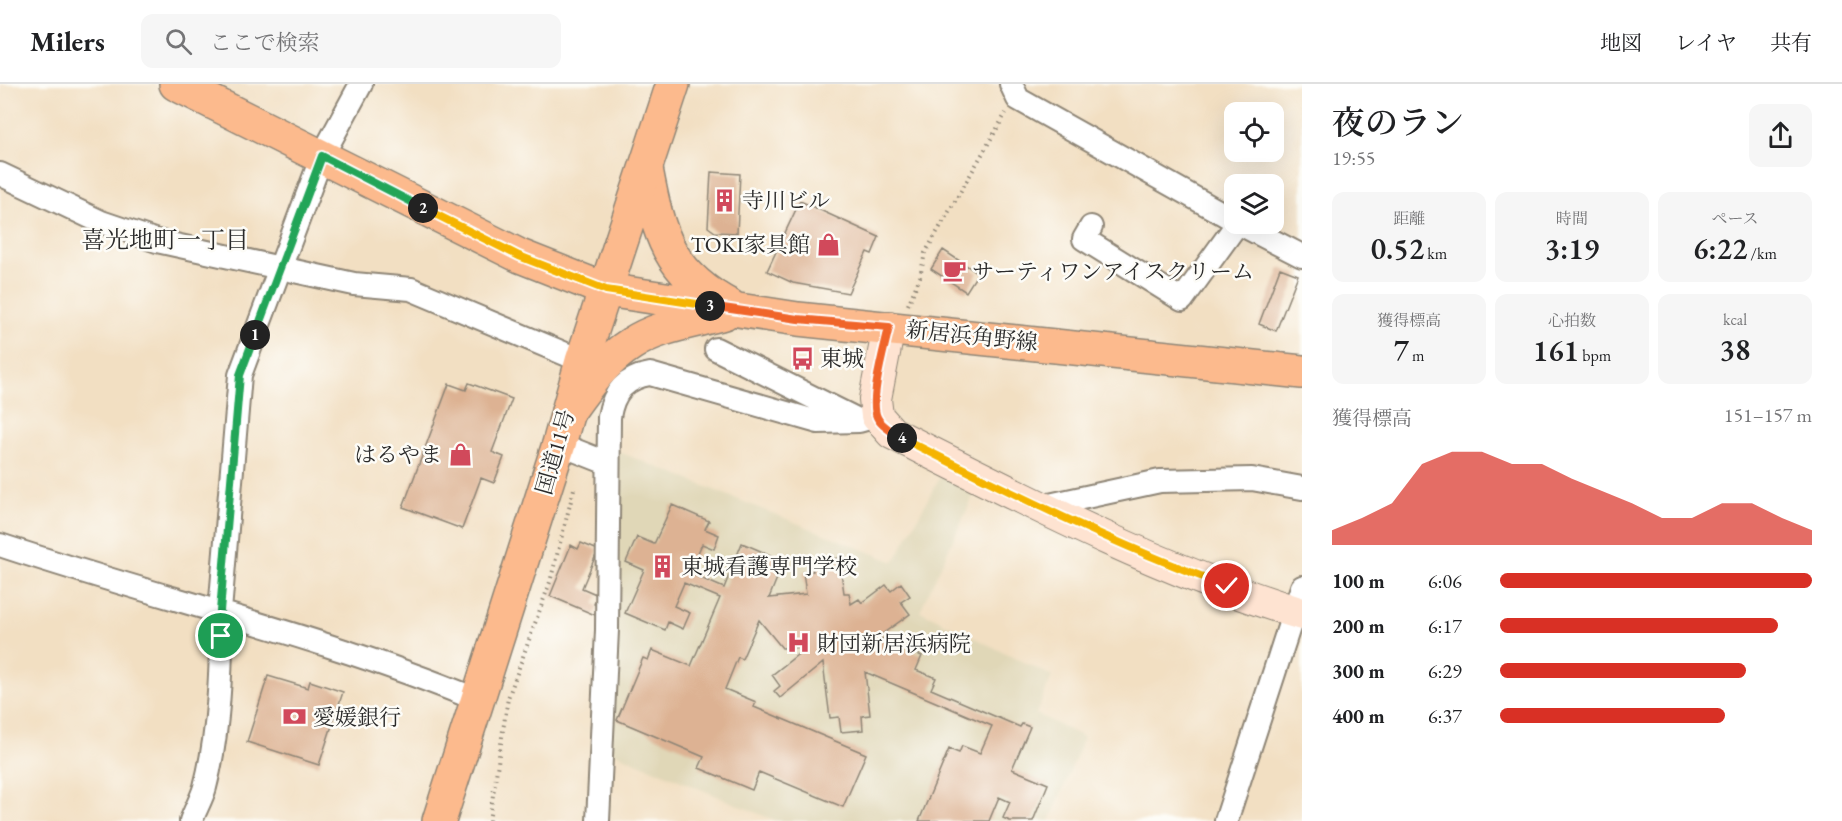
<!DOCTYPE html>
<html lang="ja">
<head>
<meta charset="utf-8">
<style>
	body { margin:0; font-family:"EB Garamond","Noto Serif JP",serif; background:#f6f6f6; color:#202124; height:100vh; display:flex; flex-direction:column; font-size:22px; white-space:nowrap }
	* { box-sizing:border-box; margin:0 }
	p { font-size:20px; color:#757577 }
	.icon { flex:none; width:33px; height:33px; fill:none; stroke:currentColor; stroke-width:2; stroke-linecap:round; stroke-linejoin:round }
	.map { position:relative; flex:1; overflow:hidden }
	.details { display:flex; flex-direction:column; background:#fff; width:540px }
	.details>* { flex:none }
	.fabs { position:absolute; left:1224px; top:18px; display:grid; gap:12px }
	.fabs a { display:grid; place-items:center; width:60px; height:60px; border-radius:12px; background:#fff; box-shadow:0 6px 24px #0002; font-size:30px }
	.pin { position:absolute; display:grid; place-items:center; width:51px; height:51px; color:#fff; margin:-26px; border:3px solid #fff; border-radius:50%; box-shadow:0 2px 6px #0007 }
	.km { position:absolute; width:30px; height:30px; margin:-15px; border-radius:50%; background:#222; color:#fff; font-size:16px; line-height:30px; text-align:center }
	.round { display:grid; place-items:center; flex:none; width:63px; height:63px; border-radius:12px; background:#f6f6f6 }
	.headline { display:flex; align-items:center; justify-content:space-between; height:102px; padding:0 30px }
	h1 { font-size:33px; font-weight:600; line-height:45px }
	.figures { display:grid; grid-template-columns:repeat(3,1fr); gap:9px; height:102px; padding:6px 30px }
	.figures div { display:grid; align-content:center; border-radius:12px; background:#f6f6f6; text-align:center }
	.figures b { font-size:30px; font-weight:600 }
	.figures small { font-size:16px; font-weight:400 }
	.figures p { font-size:16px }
	.chart { height:168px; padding:12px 30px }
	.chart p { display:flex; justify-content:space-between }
	.chart svg { width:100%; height:108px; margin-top:6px; fill:#d93025; opacity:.7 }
	ul { padding:0 30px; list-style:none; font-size:20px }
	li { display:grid; grid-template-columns:96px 72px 1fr; align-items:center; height:45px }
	li i { height:15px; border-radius:8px; background:#d93025 }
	header { display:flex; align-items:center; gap:36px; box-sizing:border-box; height:84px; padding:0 30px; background:#fff; border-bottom:2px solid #e0e0e0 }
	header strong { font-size:28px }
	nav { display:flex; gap:33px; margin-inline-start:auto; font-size:21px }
	.search { width:420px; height:54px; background:#f6f6f6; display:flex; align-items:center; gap:15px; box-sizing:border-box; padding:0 21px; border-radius:12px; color:#757577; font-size:22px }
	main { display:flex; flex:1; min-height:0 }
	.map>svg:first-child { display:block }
	.built { fill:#e0d7b7 }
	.building { fill:#ddb293 }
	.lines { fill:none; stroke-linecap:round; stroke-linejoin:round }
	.street-casing { stroke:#8e8576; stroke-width:26 }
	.secondary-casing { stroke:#8e8576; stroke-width:34 }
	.primary-casing { stroke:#8e8576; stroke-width:36 }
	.highway-casing { stroke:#8e8576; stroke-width:36 }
	.path { stroke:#8e8576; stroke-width:4; stroke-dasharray:1.5 4.5; stroke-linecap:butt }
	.street { stroke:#fff; stroke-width:22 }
	.secondary { stroke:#fee3d1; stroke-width:32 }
	.primary { stroke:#fcba8d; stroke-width:33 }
	.highway { stroke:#fcba8d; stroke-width:33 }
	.split-1-casing { stroke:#fff; stroke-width:12 }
	.split-2-casing { stroke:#fff; stroke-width:12 }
	.split-3-casing { stroke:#fff; stroke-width:12 }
	.split-4-casing { stroke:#fff; stroke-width:12 }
	.split-5-casing { stroke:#fff; stroke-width:12 }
	.split-1 { stroke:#22a559; stroke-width:8 }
	.split-2 { stroke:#22a559; stroke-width:8 }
	.split-3 { stroke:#f5b400; stroke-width:8 }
	.split-4 { stroke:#f0652b; stroke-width:8 }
	.split-5 { stroke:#f5b400; stroke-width:8 }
	.labels { text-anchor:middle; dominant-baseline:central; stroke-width:5; stroke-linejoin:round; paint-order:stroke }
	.poi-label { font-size:22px; fill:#2b2b2b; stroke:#fdfcf7; text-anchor:start }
	.street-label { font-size:22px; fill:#2b2b2b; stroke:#fdfcf7 }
	.neighbourhood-label { font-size:24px; fill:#2b2b2b; stroke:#fdfcf7 }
</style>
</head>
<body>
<header>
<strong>Milers</strong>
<div class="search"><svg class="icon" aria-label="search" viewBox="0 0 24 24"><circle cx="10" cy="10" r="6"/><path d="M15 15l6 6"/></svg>ここで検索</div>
<nav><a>地図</a><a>レイヤ</a><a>共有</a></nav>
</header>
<main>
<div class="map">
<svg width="1302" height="737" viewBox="0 0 1302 737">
	<rect width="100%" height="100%" fill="#fdfcf7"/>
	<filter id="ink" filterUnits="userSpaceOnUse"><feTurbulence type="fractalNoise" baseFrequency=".0167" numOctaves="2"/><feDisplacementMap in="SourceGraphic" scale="12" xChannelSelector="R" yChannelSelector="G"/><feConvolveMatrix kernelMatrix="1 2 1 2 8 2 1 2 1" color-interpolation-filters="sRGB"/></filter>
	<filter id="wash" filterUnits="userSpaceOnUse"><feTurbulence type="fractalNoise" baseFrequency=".008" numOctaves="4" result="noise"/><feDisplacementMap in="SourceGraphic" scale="24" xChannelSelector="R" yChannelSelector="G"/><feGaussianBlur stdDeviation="1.35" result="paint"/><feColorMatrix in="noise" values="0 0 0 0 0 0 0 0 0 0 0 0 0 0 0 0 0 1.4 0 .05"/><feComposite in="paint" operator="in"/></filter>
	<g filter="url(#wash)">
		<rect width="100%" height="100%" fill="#f2dfc2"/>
		<!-- built -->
		<path class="built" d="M617,367L894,478L943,387L977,404L920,527L1052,592L1036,630L1084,653L1050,737H776L608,666Z"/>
		<g id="blocks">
			<!-- building -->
			<path class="building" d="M711,88L740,90L737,149L715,148L708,143Z
				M800,117L879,153L872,170L867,168L848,209L793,199L767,187Z
				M943,166L978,189L966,208L931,185Z
				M1280,184L1298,191L1276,247L1259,240Z
				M469,299L512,315L492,368L504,373L494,399L481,394L462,445L403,423L449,300L466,306Z
				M672,421L709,437L705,445L719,451L714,465L702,460L689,489L724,504L742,459L784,477L769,514L806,510L803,488L813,487L812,481L823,480L825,476L839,474L844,509H849L851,520L859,515L862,519L886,501L891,507L901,499L910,512L901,518L910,530L878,553L922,572L916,586L936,594L931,605L1020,643L1022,640L1030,643L1012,685L1048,700L1033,737H1010L1003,734L1010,718L999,713L989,737H919L949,665L959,669L962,662L980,669L992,642L865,588L870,631L862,632L863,646L841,648L839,633L830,634L823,579L780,614L774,607L780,602L772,591L807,563L782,564L759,536L742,575L738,573L725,605L756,618L754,623L866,670L843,723L759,688L752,706L699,684L704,673L617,636L643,574L648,576L652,566L691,582L720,514L684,499L674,522L690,529L683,545L668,538L665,546L625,529L644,486L626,478L637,453L654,460Z
				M581,459L598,466L582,504L598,511L594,520L598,522L595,531L550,512L571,461L578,465Z
				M268,592L308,604L310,597L343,608L319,681L247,658Z"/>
		</g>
	</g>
	<g filter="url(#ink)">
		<use href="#blocks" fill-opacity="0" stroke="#8e8576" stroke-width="1.5"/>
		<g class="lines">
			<defs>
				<path id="street" d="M1011,0L1018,15L1234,136
					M0,90L101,138L157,157L354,200L411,205L582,277
					M1240,140L1302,172
					M1091,143L1084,155L1182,216L1237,140
					M716,265L858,336
					M559,360L607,379
					M1040,423L1160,397L1252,395L1302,404
					M0,461C159,514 323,552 478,616
					M191,737C195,726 202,714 205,703C218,654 223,577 220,527L240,291L322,72L361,0
					M598,737L607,546L609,333C613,308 625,294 650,290L818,338L859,337L877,332
					M1226,737L1302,503"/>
				<path id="secondary" d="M889,243L875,315L877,332L892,349C1025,416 1159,486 1302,530"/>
				<path id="primary" d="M176,0L520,172L606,206L798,235L1302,288
					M646,85C658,149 668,189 730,222
					M568,328C586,303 604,277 631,260C658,242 693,238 724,229"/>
				<path id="highway" d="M439,737L559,360L582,277L673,0"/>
			</defs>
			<!-- street casing -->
			<use href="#street" class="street-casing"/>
			<!-- secondary casing -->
			<use href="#secondary" class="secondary-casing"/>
			<!-- primary casing -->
			<use href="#primary" class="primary-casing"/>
			<!-- highway casing -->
			<use href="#highway" class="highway-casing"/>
			<!-- path -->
			<path class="path" d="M908,221L920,193L925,169L1006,29
				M489,737L508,614L550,498L574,405"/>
			<!-- street -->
			<use href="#street" class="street"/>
			<!-- secondary -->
			<use href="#secondary" class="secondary"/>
			<!-- primary -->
			<use href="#primary" class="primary"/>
			<!-- highway -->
			<use href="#highway" class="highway"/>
		</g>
	</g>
	<g class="lines" filter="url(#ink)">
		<defs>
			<path id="split-1" d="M221,552L220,527L240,291L255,251"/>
			<path id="split-2" d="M255,251L322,72L423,124"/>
			<path id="split-3" d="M423,124L519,172L606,206L710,222"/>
			<path id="split-4" d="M710,222L798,235L889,243C885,262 869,316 877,333C881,342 894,349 902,354"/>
			<path id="split-5" d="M902,354C1009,408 1115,461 1227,502"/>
		</defs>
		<!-- split-1 casing -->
		<use href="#split-1" class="split-1-casing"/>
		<!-- split-2 casing -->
		<use href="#split-2" class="split-2-casing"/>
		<!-- split-3 casing -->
		<use href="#split-3" class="split-3-casing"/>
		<!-- split-4 casing -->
		<use href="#split-4" class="split-4-casing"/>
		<!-- split-5 casing -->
		<use href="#split-5" class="split-5-casing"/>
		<!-- split-1 -->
		<use href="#split-1" class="split-1"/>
		<!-- split-2 -->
		<use href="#split-2" class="split-2"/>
		<!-- split-3 -->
		<use href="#split-3" class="split-3"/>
		<!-- split-4 -->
		<use href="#split-4" class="split-4"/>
		<!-- split-5 -->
		<use href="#split-5" class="split-5"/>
	</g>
	<!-- icons -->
	<defs>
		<symbol id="building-bare" viewBox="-9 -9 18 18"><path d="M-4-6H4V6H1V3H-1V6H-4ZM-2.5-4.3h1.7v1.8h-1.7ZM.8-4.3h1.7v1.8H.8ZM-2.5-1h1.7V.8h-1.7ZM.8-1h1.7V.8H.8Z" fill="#d1495b" stroke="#fdfcf7" stroke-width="2.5" paint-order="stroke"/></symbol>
		<symbol id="shop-bare" viewBox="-9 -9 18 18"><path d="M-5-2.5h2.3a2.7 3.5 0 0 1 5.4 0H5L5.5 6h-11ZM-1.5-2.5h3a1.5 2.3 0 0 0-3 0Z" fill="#d1495b" stroke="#fdfcf7" stroke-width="2.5" paint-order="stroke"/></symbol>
		<symbol id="cafe-bare" viewBox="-9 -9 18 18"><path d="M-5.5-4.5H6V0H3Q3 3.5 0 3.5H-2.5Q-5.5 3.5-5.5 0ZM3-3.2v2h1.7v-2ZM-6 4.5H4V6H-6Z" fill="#d1495b" stroke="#fdfcf7" stroke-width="2.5" paint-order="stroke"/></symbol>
		<symbol id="bus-bare" viewBox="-9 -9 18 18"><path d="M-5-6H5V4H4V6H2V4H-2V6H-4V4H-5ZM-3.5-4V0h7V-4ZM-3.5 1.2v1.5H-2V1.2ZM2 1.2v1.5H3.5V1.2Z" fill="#d1495b" stroke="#fdfcf7" stroke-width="2.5" paint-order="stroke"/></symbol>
		<symbol id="hospital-bare" viewBox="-9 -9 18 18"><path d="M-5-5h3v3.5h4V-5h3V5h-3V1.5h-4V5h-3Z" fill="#d1495b" stroke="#fdfcf7" stroke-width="2.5" paint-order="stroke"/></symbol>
		<symbol id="bank-bare" viewBox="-9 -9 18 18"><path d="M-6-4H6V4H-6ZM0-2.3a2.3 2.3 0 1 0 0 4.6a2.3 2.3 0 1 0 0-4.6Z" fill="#d1495b" stroke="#fdfcf7" stroke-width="2.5" paint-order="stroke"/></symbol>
	</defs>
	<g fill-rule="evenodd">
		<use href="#building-bare" x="708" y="100" width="33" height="33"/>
		<use href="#shop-bare" x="812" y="144" width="33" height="33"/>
		<use href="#cafe-bare" x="938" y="170" width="33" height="33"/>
		<use href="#bus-bare" x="786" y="258" width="33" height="33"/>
		<use href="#shop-bare" x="444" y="354" width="33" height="33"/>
		<use href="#building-bare" x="646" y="466" width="33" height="33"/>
		<use href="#hospital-bare" x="782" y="542" width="33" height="33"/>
		<use href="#bank-bare" x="278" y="616" width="33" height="33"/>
	</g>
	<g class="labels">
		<!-- poi labels -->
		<g class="poi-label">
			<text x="742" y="116">寺川ビル</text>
			<text x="810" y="160" text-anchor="end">TOKI家具館</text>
			<text x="972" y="187">サーティワンアイスクリーム</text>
			<text x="820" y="274">東城</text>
			<text x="442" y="370" text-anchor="end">はるやま</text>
			<text x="681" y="482">東城看護専門学校</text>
			<text x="817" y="559">財団新居浜病院</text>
			<text x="313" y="633">愛媛銀行</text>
		</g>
		<!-- street labels -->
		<g class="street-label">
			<text transform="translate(972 252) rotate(6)">新居浜角野線</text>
			<text transform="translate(555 368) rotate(-74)">国道11号</text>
		</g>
		<!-- neighbourhood labels -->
		<g class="neighbourhood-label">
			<text x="165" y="155">喜光地町一丁目</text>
		</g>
	</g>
</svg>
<div class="fabs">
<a><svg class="icon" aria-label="locate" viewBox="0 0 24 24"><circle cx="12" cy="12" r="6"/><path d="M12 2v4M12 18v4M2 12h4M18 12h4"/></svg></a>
<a><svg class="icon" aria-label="layers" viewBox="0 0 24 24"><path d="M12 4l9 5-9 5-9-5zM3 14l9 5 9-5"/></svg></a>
</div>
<div class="pin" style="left:221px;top:552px;background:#1e9e55"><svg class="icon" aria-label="arrive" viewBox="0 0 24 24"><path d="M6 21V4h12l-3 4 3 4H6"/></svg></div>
<div class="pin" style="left:1227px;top:502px;background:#d93025"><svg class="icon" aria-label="check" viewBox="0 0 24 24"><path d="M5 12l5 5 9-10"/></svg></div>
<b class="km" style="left:255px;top:251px">1</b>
<b class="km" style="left:423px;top:124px">2</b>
<b class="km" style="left:710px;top:222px">3</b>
<b class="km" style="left:902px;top:354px">4</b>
</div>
<section class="details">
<div class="headline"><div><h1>夜のラン</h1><p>19:55</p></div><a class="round"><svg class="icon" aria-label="share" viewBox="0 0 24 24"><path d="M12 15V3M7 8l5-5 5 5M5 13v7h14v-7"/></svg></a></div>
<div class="figures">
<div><p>距離</p><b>0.52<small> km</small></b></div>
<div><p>時間</p><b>3:19</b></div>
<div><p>ペース</p><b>6:22<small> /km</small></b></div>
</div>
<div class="figures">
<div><p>獲得標高</p><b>7<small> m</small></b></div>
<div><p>心拍数</p><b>161<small> bpm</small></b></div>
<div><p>kcal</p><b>38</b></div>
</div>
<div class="chart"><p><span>獲得標高</span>151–157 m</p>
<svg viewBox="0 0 160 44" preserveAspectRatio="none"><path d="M0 44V38L10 33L20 27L30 11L40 6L50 6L60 11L70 11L80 17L90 22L100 27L110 33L120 33L130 27L140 27L150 33L160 38V44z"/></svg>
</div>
<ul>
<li><b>100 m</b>6:06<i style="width:100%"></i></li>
<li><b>200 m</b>6:17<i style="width:89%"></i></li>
<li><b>300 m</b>6:29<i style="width:79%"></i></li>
<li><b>400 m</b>6:37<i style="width:72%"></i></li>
</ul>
</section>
</main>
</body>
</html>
